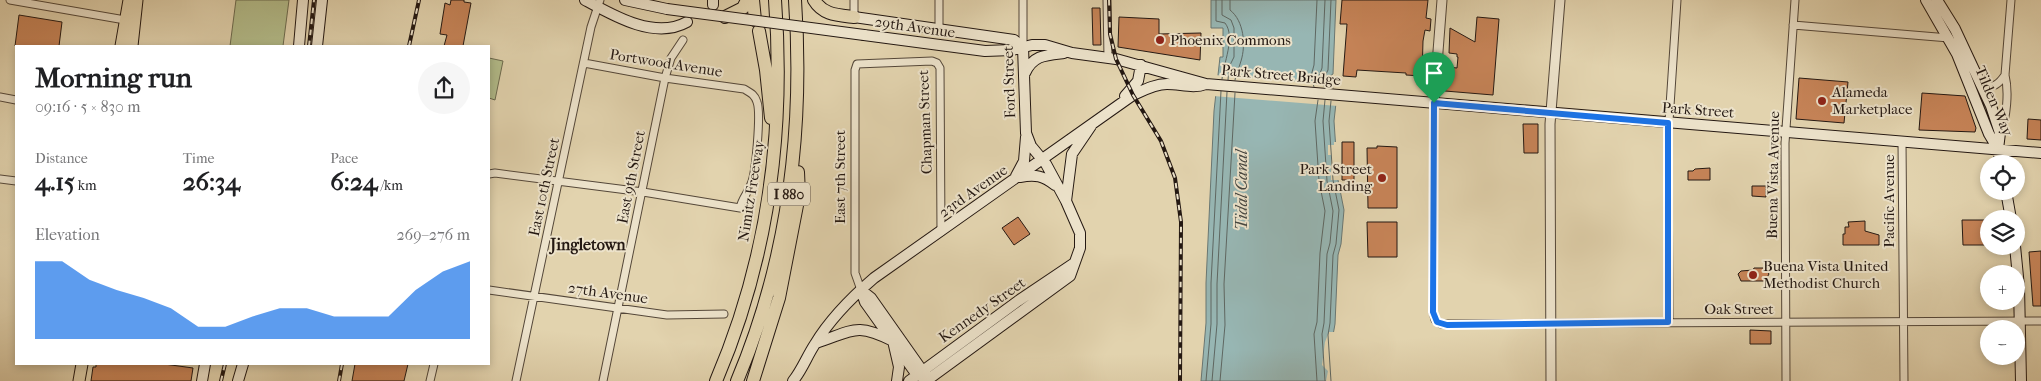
<!DOCTYPE html>
<html lang="en">
<head>
<meta charset="utf-8">
<style>
	body { margin:0; font-family:"IM FELL French Canon",serif; background:#f6f6f6; color:#202124; height:100vh; display:flex; flex-direction:column; font-size:19px; white-space:nowrap }
	* { box-sizing:border-box; margin:0 }
	p { font-size:16px; color:#757577 }
	.icon { flex:none; width:28px; height:28px; fill:none; stroke:currentColor; stroke-width:2; stroke-linecap:round; stroke-linejoin:round }
	.map { position:relative; flex:1; overflow:hidden }
	.details { position:absolute; left:15px; top:45px; width:475px; height:320px; display:flex; flex-direction:column; background:#fff; border-radius:0px; box-shadow:0 2px 8px #0003 }
	.details>* { flex:none }
	.controls { position:absolute; left:1980px; top:155px; display:grid; gap:10px }
	.controls a { display:grid; place-items:center; width:45px; height:45px; border-radius:50%; background:#fff; box-shadow:0 2px 8px #0003; font-size:25px }
	.pin { position:absolute; display:grid; place-items:center; width:42px; height:42px; color:#fff; margin:-51px -21px; border-radius:50% 50% 50% 0; rotate:-45deg; box-shadow:0 0 5px #0007 }
	.pin .icon { rotate:45deg }
	.round { display:grid; place-items:center; flex:none; width:52px; height:52px; border-radius:26px; background:#f6f6f6 }
	.headline { display:flex; align-items:center; justify-content:space-between; height:85px; padding:0 20px }
	h1 { font-size:28px; font-weight:700; line-height:38px }
	.metrics { display:grid; grid-template-columns:repeat(3,1fr); gap:8px; height:85px; padding:5px 20px }
	.metrics div { display:grid; align-content:center }
	.metrics b { font-size:25px; font-weight:700 }
	.metrics small { font-size:14px; font-weight:400 }
	.metrics p { font-size:14px }
	.chart { height:140px; padding:10px 20px }
	.chart p { display:flex; justify-content:space-between }
	.chart svg { width:100%; height:90px; margin-top:5px; fill:#1a73e8; opacity:.7 }
	.map>svg:first-child { display:block }
	.green { fill:#b3bc8a; stroke:#6c6a4e }
	.water { fill:#97b6b3; stroke:#697773 }
	.pier { fill:#e2d3ae }
	.lines { fill:none; stroke-linecap:round; stroke-linejoin:round }
	.shore { stroke:#5e6762; stroke-width:1 }
	.building { fill:#c78458; stroke:#241812 }
	.minor-casing { stroke:#544739; stroke-width:9 }
	.tertiary-casing { stroke:#544739; stroke-width:11 }
	.secondary-casing { stroke:#241812; stroke-width:12 }
	.primary-casing { stroke:#241812; stroke-width:13 }
	.motorway-casing { stroke:#241812; stroke-width:14 }
	.minor { stroke:#ece2ca; stroke-width:7 }
	.tertiary { stroke:#ece2ca; stroke-width:9 }
	.secondary { stroke:#ece2ca; stroke-width:10 }
	.primary { stroke:#e2d3ae; stroke-width:11 }
	.motorway { stroke:#e2d3ae; stroke-width:12 }
	.rail-casing { stroke:#241812; stroke-width:4 }
	.rail { stroke:#ece2ca; stroke-width:2; stroke-dasharray:5.5; stroke-linecap:butt }
	.secondary-bridge-casing { stroke:#241812; stroke-width:12; stroke-linecap:butt }
	.secondary-bridge { stroke:#ece2ca; stroke-width:10 }
	.route-casing { stroke:#fff; stroke-width:10 }
	.route { stroke:#1a73e8; stroke-width:6 }
	.poi-dot { fill:#8f2418; stroke:#ece2ca; stroke-width:2 }
	.labels { text-anchor:middle; dominant-baseline:central; stroke-width:4; stroke-linejoin:round; paint-order:stroke }
	.shield { fill:#ece2ca; stroke:#605549; stroke-width:1 }
	.shield-label { font-size:14px; font-weight:bold; fill:#241812 }
	.street-label { font-size:15px; fill:#241812; stroke:#ece2ca }
	.poi-label { font-size:15px; fill:#241812; stroke:#ece2ca; text-anchor:start }
	.water-label { font-size:16px; font-style:italic; fill:#464742; stroke:#ece2ca }
	.neighbourhood-label { font-size:16px; font-weight:bold; fill:#241812; stroke:#ece2ca }
</style>
</head>
<body>
<div class="map">
<svg width="2041" height="381" viewBox="0 0 2041 381">
	<rect width="100%" height="100%" fill="#e2d3ae"/>
	<filter id="stains"><feTurbulence type="fractalNoise" baseFrequency=".004" numOctaves="4"/><feColorMatrix values="0 0 0 0 .2 0 0 0 0 .09 0 0 0 0 .02 0 0 0 .5 -.17"/></filter>
	<radialGradient id="worn" r=".72"><stop offset=".6" stop-color="#630" stop-opacity="0"/><stop offset="1" stop-color="#630" stop-opacity=".3"/></radialGradient>
	<!-- green -->
	<path class="green" d="M236,0H289L283,46H230Z
		M489,58L503,61L495,100L489,98Z"/>
	<!-- water -->
	<path class="water" d="M1211,0H1336L1333,74L1330,76L1338,85L1334,121L1338,180L1344,210L1341,244L1338,255L1335,324L1333,335L1336,381H1201L1206,323V283L1214,111L1220,57H1223V28H1211Z"/>
	<!-- pier -->
	<path class="pier" d="M1214,75L1341,85L1338,106L1213,96Z
		M1334,142H1338L1340,180H1331V155H1328V145H1334Z
		M1329,332H1335L1339,381H1326L1328,371L1322,365L1325,342Z"/>
	<g class="lines">
		<!-- shore -->
		<path class="shore" d="M1216,0V21L1225,23C1236,37 1223,64 1222,79
			M1222,0V15L1231,20L1234,28V57L1229,67L1228,80
			M1230,0V10C1244,21 1246,45 1241,61C1239,69 1236,72 1235,80
			M1325,0L1322,68L1319,76L1325,88
			M1331,0L1328,70L1325,76L1333,88
			M1314,87L1311,76L1314,65L1317,0
			M1206,381L1211,324V283L1221,91
			M1212,381L1217,324V284L1227,92
			M1220,381L1225,325L1224,284L1235,93
			M1317,381L1314,334L1317,322L1320,253L1325,211L1319,181L1315,121L1318,100
			M1325,381L1322,334L1324,323L1327,254L1330,243L1333,211L1327,181L1323,121L1325,100
			M1331,381L1328,335L1330,323L1333,255L1336,244L1339,210L1333,180L1329,121L1331,101"/>
	</g>
	<!-- building -->
	<path class="building" d="M451,0H464V2L471,3L463,46H444L447,35L440,34L445,3L450,5Z
		M1342,0H1428L1426,18L1431,19L1430,31L1425,30L1423,41L1422,76L1406,75V73L1357,70L1356,77L1343,76L1347,24H1340Z
		M1092,8H1100L1101,45H1093Z
		M19,15L62,22L59,46H15Z
		M1119,17L1159,19V34L1201,33L1200,60L1118,47Z
		M1477,17L1499,19L1493,95L1445,91L1448,67L1457,68L1458,57H1457V54L1449,53L1450,28L1475,42Z
		M1799,78L1848,82L1844,123L1796,119Z
		M1922,93L1965,96L1976,128L1975,132L1919,130Z
		M2028,119L2041,120V140L2027,139Z
		M1523,124H1538V153H1524Z
		M1342,142H1354V184H1347V180H1342Z
		M1377,146L1397,147V208H1368L1367,148H1377Z
		M1710,168V180H1688V171H1693L1695,169Z
		M1752,186H1766V197L1752,196Z
		M1018,217L1030,234L1014,245L1002,228Z
		M1962,220H1988V245H1963Z
		M1865,221V231L1879,235V245H1843V234H1845V227H1849L1848,222Z
		M1367,222H1397V257H1368Z
		M2041,251V306H2033L2029,252Z
		M1754,268H1765L1769,274L1765,281H1741L1738,274L1741,271L1753,270Z
		M1750,330L1771,331V344H1750Z
		M96,364H164L193,368L191,381H91L93,367H96Z
		M355,364H408L404,381H352Z"/>
	<g class="lines">
		<defs>
			<path id="minor" d="M10,0L125,20
				M854,0V17
				M1107,0L1108,58
				M1793,25L1949,38
				M939,28V0
				M1023,47V0
				M1982,85C1994,88 1998,85 2005,75
				M0,97L16,100
				M1434,103L1433,312L1435,320L1441,324L2041,321
				M2000,133C2007,118 2009,91 2005,75L2011,0
				M1902,141L1904,381
				M489,174L495,173L643,192L740,208C742,198 748,193 751,184C756,173 761,113 757,102C755,95 751,93 744,89L665,78L584,63
				M0,179L16,181
				M489,290L667,315L724,314
				M861,290L855,273V70L857,64L932,61L937,63L940,68L941,232
				M1669,322L1668,136L1677,0
				M430,381L434,364
				M516,381L591,27L600,0
				M603,381L665,78L671,58L683,40
				M1786,381L1785,143L1795,0"/>
			<path id="tertiary" d="M1434,103L1442,0
				M1551,381L1550,124L1560,0"/>
			<path id="secondary" d="M585,0C614,16 655,40 687,22
				M625,0L667,9
				M713,0V5
				M1926,0L1957,54L1989,134L1998,149
				M1937,0L1955,29L1991,106L2000,133L1998,149L2001,164
				M854,17L1014,40L1023,47
				M864,35L985,51L1012,50L1032,45H1045L1072,53L1116,59L1206,84L2041,153
				M299,46L303,0
				M317,46L322,0
				M1025,73C1033,55 1046,55 1064,53
				M1125,96L1138,81L1141,65
				M1016,176L1024,161L1026,137
				M1020,177C1036,174 1043,176 1055,185
				M2006,191L2011,219
				M1066,201L1072,154L1091,126
				M2015,246L2019,287L2021,381
				M861,290L871,298L926,376
				M861,290L865,302L917,375L923,377
				M816,343C853,331 855,322 893,341L899,367L897,381
				M202,381L205,364
				M238,381L243,364
				M793,381C802,370 807,356 815,344C830,319 852,297 874,278L1133,95C1144,90 1155,84 1167,84C1181,84 1193,89 1206,84
				M909,381L1018,301L1073,264
				M926,381L1070,276L1080,248V233L1066,201L1046,164L1031,146L1026,133L1023,47"/>
			<path id="primary" d="M121,46L129,0
				M132,46L137,0
				M79,381L82,364"/>
			<path id="motorway" d="M753,0L755,20
				M814,0C823,15 837,15 854,17
				M725,17L743,8L747,0
				M759,31L766,70L771,118
				M716,381C768,260 785,130 775,0
				M737,381C788,260 804,130 795,0
				M753,381L779,298L799,195L798,172"/>
		</defs>
		<!-- minor casing -->
		<use href="#minor" class="minor-casing"/>
		<!-- tertiary casing -->
		<use href="#tertiary" class="tertiary-casing"/>
		<!-- secondary casing -->
		<use href="#secondary" class="secondary-casing"/>
		<!-- primary casing -->
		<use href="#primary" class="primary-casing"/>
		<!-- motorway casing -->
		<use href="#motorway" class="motorway-casing"/>
		<!-- minor -->
		<use href="#minor" class="minor"/>
		<!-- tertiary -->
		<use href="#tertiary" class="tertiary"/>
		<!-- secondary -->
		<use href="#secondary" class="secondary"/>
		<!-- primary -->
		<use href="#primary" class="primary"/>
		<!-- motorway -->
		<use href="#motorway" class="motorway"/>
		<defs>
			<path id="rail" d="M1109,0L1110,34L1116,59L1133,95L1161,141L1175,178L1181,222L1180,381
				M309,46L314,0
				M409,46L419,0
				M221,381L225,364
				M339,381L342,364"/>
		</defs>
		<!-- rail casing -->
		<use href="#rail" class="rail-casing"/>
		<!-- rail -->
		<use href="#rail" class="rail"/>
		<defs>
			<path id="secondary-bridge" d="M667,9L864,35"/>
		</defs>
		<!-- secondary-bridge casing -->
		<use href="#secondary-bridge" class="secondary-bridge-casing"/>
		<!-- secondary-bridge -->
		<use href="#secondary-bridge" class="secondary-bridge"/>
	</g>
	<g class="lines">
		<defs>
			<path id="route" d="M1434,103L1668,123V322L1447,325L1437,322L1433,312Z"/>
		</defs>
		<!-- route casing -->
		<use href="#route" class="route-casing"/>
		<!-- route -->
		<use href="#route" class="route"/>
	</g>
	<!-- markers -->
	<g class="poi-dot">
		<circle cx="1160" cy="40" r="5"/>
		<circle cx="1822" cy="101" r="5"/>
		<circle cx="1382" cy="178" r="5"/>
		<circle cx="1753" cy="275" r="5"/>
	</g>
	<g class="labels">
		<!-- shield labels -->
		<rect class="shield" x="768" y="182.5" width="42" height="23" rx="4"/>
		<g class="shield-label">
			<text x="789" y="194">I 880</text>
		</g>
		<!-- street labels -->
		<g class="street-label">
			<text transform="translate(915 27) rotate(8)">29th Avenue</text>
			<text transform="translate(666 63) rotate(9)">Portwood Avenue</text>
			<text transform="translate(1281 75) rotate(5)">Park Street Bridge</text>
			<text transform="translate(1009 82) rotate(-92)">Ford Street</text>
			<text transform="translate(1994 101) rotate(67)">Tilden Way</text>
			<text transform="translate(1698 110) rotate(4)">Park Street</text>
			<text transform="translate(925 122) rotate(-92)">Chapman Street</text>
			<text transform="translate(1773 175) rotate(-89)">Buena Vista Avenue</text>
			<text transform="translate(631 177) rotate(-79)">East 9th Street</text>
			<text transform="translate(840 177) rotate(-90)">East 7th Street</text>
			<text transform="translate(544 187) rotate(-78)">East 10th Street</text>
			<text transform="translate(751 191) rotate(-81)">Nimitz Freeway</text>
			<text transform="translate(973 191) rotate(-35)">23rd Avenue</text>
			<text transform="translate(1889 201) rotate(-90)">Pacific Avenue</text>
			<text transform="translate(608 293) rotate(8)">27th Avenue</text>
			<text x="1739" y="309">Oak Street</text>
			<text transform="translate(982 310) rotate(-35)">Kennedy Street</text>
		</g>
		<!-- poi labels -->
		<g class="poi-label">
			<text x="1170" y="40">Phoenix Commons</text>
			<text x="1832" y="92">Alameda<tspan x="1832" dy="17">Marketplace</tspan></text>
			<text x="1372" y="169" text-anchor="end">Park Street<tspan x="1372" dy="17">Landing</tspan></text>
			<text x="1763" y="266">Buena Vista United<tspan x="1763" dy="17">Methodist Church</tspan></text>
		</g>
		<!-- water labels -->
		<g class="water-label">
			<text transform="translate(1241 190) rotate(-90)">Tidal Canal</text>
		</g>
		<!-- neighbourhood labels -->
		<g class="neighbourhood-label">
			<text x="588" y="244">Jingletown</text>
		</g>
	</g>
	<rect width="100%" height="100%" filter="url(#stains)"/>
	<rect width="100%" height="100%" fill="url(#worn)"/>
</svg>
<div class="controls">
<a><svg class="icon" aria-label="locate" viewBox="0 0 24 24"><circle cx="12" cy="12" r="6"/><path d="M12 2v4M12 18v4M2 12h4M18 12h4"/></svg></a>
<a><svg class="icon" aria-label="layers" viewBox="0 0 24 24"><path d="M12 4l9 5-9 5-9-5zM3 14l9 5 9-5"/></svg></a>
<a>+</a>
<a>−</a>
</div>
<div class="pin" style="left:1434px;top:103px;background:#1e9e55"><svg class="icon" aria-label="arrive" viewBox="0 0 24 24"><path d="M6 21V4h12l-3 4 3 4H6"/></svg></div>
<section class="details">
<div class="headline"><div><h1>Morning run</h1><p>09:16 · 5 × 830 m</p></div><a class="round"><svg class="icon" aria-label="share" viewBox="0 0 24 24"><path d="M12 15V3M7 8l5-5 5 5M5 13v7h14v-7"/></svg></a></div>
<div class="metrics">
<div><p>Distance</p><b>4.15<small> km</small></b></div>
<div><p>Time</p><b>26:34</b></div>
<div><p>Pace</p><b>6:24<small> /km</small></b></div>
</div>
<div class="chart"><p><span>Elevation</span>269–276 m</p>
<svg viewBox="0 0 160 44" preserveAspectRatio="none"><path d="M0 44V6L10 6L20 15L30 20L40 24L50 29L60 38L70 38L80 33L90 29L100 29L110 33L120 33L130 33L140 20L150 11L160 6V44z"/></svg>
</div>
</section>
</div>
</body>
</html>
